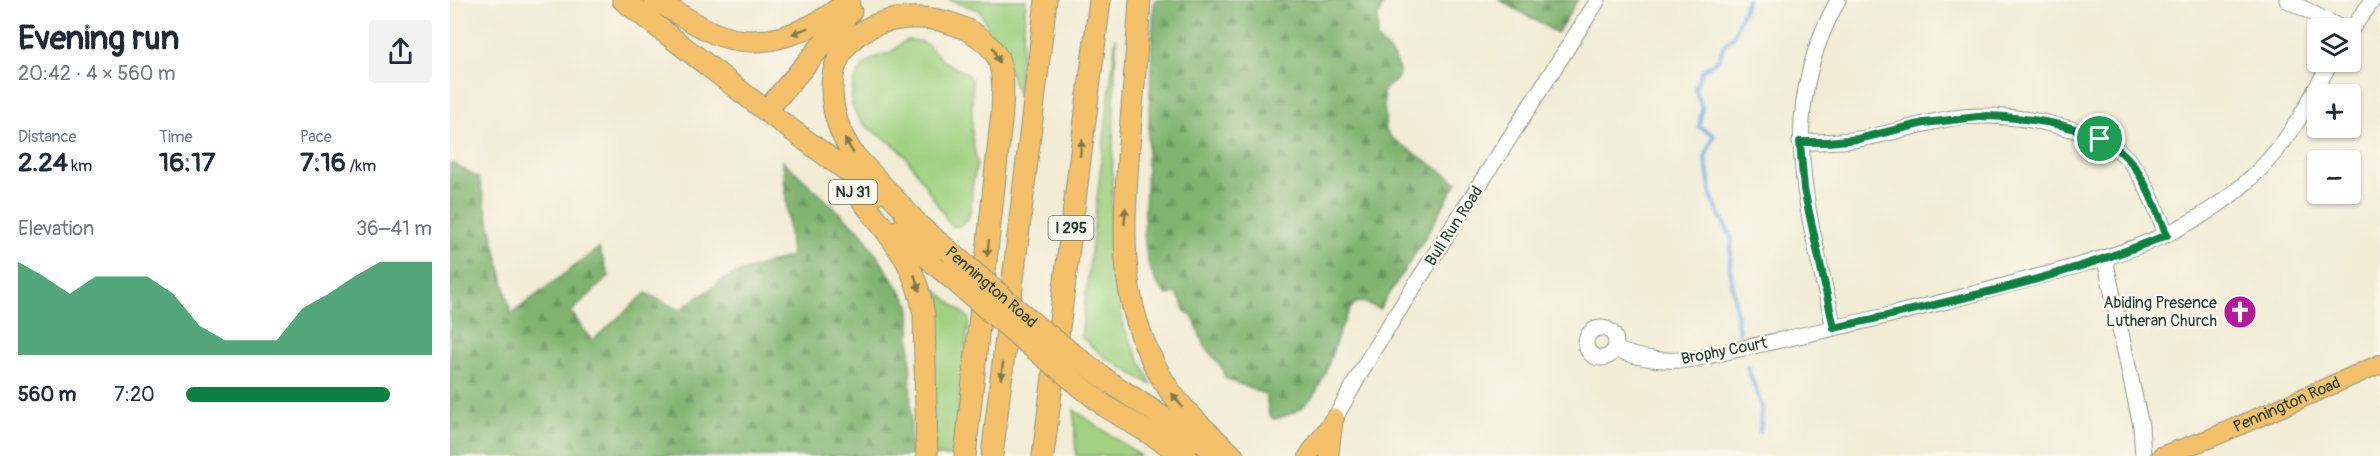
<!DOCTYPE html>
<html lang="en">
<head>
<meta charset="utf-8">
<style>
	body { margin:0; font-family:Pangolin,sans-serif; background:#f2f2f3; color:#1f2937; height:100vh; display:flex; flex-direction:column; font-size:22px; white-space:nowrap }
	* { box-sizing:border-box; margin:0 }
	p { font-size:20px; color:#747a83 }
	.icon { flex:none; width:33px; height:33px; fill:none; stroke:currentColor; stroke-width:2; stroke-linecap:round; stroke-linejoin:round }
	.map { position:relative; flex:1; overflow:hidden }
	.panel { display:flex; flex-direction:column; background:#fff; width:450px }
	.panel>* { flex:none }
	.fabs { position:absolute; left:1857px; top:18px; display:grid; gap:12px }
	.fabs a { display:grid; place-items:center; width:54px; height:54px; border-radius:6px; background:#fff; box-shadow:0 2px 4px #0004; font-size:30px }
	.pin { position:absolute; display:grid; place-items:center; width:51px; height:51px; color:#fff; margin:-26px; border:3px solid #fff; border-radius:50%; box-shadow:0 2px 6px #0007 }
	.round { display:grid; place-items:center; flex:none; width:63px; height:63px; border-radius:6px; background:#f2f2f3 }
	.headline { display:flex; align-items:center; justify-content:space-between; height:102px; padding:0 18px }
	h1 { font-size:33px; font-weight:800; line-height:45px }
	.metrics { display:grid; grid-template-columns:repeat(3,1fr); gap:9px; height:102px; padding:6px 18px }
	.metrics div { display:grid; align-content:center }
	.metrics b { font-size:26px; font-weight:800 }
	.metrics small { font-size:16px; font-weight:400 }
	.metrics p { font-size:16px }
	.chart { height:168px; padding:12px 18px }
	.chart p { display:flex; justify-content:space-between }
	.chart svg { width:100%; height:108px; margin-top:6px; fill:#0b8043; opacity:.7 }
	ul { padding:0 18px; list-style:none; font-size:20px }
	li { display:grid; grid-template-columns:96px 72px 1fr; align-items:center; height:45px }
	li i { height:15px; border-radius:8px; background:#0b8043 }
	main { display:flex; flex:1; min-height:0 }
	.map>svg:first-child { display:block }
	.green { fill:#a0d282; stroke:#60885b; stroke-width:1.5 }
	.forest { fill:url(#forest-firs); stroke:#507852; stroke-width:1.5 }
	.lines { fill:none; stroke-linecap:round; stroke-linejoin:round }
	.stream { stroke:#7cb0e9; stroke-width:4 }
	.minor-casing { stroke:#889484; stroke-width:17 }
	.major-casing { stroke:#889484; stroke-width:20 }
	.highway-casing { stroke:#889484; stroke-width:23 }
	.minor { stroke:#fff; stroke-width:15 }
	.major { stroke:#f4c16a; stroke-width:18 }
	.highway { stroke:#f4c16a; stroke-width:21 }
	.highway-bridge-casing { stroke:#889484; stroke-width:23; stroke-linecap:butt }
	.highway-bridge { stroke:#f4c16a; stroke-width:21 }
	.oneway { fill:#7f784c }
	.route-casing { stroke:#fff; stroke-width:12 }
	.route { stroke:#0b8043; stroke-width:8 }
	.labels { text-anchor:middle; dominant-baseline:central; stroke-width:5; stroke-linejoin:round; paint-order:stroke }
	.shield { fill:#fbf7ec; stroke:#61756b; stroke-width:1.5 }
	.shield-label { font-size:15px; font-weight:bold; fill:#1f3d34 }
	.street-label { font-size:16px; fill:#1f3d34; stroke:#fbf7ec }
	.poi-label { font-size:16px; fill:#1f3d34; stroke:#fbf7ec; text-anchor:end }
</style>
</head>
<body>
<main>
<section class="panel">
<div class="headline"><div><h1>Evening run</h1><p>20:42 · 4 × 560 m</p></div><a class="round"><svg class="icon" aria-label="share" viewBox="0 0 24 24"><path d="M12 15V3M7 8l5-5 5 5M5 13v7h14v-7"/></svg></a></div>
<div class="metrics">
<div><p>Distance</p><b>2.24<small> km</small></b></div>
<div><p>Time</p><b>16:17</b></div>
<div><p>Pace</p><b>7:16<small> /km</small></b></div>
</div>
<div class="chart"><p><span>Elevation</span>36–41 m</p>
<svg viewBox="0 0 160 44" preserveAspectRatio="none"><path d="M0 44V6L10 12L20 19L30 12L40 12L50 12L60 19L70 32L80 38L90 38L100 38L110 25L120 19L130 12L140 6L150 6L160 6V44z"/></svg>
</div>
<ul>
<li><b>560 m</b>7:20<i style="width:83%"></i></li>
</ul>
</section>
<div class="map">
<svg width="1930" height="456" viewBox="0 0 1930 456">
	<defs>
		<pattern id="forest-firs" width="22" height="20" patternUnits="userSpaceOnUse" patternTransform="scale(1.5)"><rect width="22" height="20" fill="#80b470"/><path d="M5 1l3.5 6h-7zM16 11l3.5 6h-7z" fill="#68945d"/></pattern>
	</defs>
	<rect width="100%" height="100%" fill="#fbf7ec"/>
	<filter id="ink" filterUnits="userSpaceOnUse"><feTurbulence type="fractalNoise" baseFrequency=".0167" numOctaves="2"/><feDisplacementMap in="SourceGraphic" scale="12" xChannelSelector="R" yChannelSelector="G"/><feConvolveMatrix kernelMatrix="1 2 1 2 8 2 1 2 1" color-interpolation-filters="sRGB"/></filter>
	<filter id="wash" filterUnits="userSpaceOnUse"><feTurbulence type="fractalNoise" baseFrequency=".008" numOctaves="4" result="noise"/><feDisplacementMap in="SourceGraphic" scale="24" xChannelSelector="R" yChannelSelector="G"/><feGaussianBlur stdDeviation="1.35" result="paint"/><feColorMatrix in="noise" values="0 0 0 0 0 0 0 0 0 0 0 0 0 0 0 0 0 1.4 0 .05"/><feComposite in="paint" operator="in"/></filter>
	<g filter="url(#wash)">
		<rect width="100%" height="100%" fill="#f2ecd5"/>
		<!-- green -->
		<path class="green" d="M499,0H576L568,96L559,70L529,10Z
			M666,37L660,255L675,330L702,385L653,356L631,337Z
			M458,40L469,41L478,45L493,61L516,73L522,80V137L527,164L522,186L521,209L518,219L509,226H502C484,202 470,173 450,150C437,137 418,132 407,116C395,97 404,71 422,59C427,56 434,55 440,53C447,49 451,42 458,40Z
			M480,285L519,318L505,456H484Z
			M624,410L691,456H626Z"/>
		<!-- forest -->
		<path class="forest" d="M704,0H935L928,16L927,39C936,48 958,67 945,81C942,84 937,87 933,90L936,131L942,138L1007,182L972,243L929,309C922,306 913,300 906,303C901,305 898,313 896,318C875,357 878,410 823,419L819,415L816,395L775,378L772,368L754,345L743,317L734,310L732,302L726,293L717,295C698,276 697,260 694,235Z
			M1050,0H1128L1107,33Z
			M333,161L411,232L460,305L461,456H0V165L2,163L29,178L61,314L149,248L159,276L121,312L142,341L196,293L229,310L280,276L341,256Z"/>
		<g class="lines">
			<!-- stream -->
			<path class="stream" d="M1289,333L1280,266L1282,239L1262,199L1255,157L1264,135L1249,127L1252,108L1245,89L1252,71L1269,59L1274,45L1283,37L1297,0
				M1297,367L1312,406L1310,432"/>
		</g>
	</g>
	<g filter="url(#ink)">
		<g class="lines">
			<defs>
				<path id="minor" d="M1837,0L1891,28
					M1900,31L1923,0
					M1350,142C1370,142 1390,142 1409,139C1441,134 1471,123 1503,118C1542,113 1580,118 1617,128C1639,134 1661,141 1677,158C1696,179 1706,210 1717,235
					M1655,259L1691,426L1693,456
					M1136 343a15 15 0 1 1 30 0a15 15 0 1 1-30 0Z
					M1384,328C1358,207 1324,117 1388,0
					M1165,349C1192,360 1216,362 1245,359C1353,335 1461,312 1568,282C1643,262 1719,244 1781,195C1808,174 1832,147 1850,117C1861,99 1870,80 1881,62
					M880,427L924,349L1148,0"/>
				<g id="major">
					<path d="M858,456L885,418"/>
					<path d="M879,456L883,425"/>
					<path id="s1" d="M1711,456L1761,438L1930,364"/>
				</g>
				<path id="highway" d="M173,0L316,111L427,193
					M205,0C225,11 245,25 266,34C313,53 363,31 399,0
					M690,0C687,48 683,97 679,145C673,236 666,311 720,391C738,416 761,435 783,456
					M316,111L401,11
					M412,200C443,241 466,262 474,315L477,456
					M455,214L498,250
					M466,222L404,155C391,137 382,113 382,90C381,0 515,0 548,58C554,75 553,93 552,112L515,456
					M447,231L493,271
					M662,384L762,449
					M655,406L736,456
					M542,456L596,0
					M593,456L650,0"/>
			</defs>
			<!-- minor casing -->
			<use href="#minor" class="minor-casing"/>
			<!-- major casing -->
			<use href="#major" class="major-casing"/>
			<!-- highway casing -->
			<use href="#highway" class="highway-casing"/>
			<!-- minor -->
			<use href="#minor" class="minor"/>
			<!-- major -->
			<use href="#major" class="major"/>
			<!-- highway -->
			<use href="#highway" class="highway"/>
			<defs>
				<g id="highway-bridge">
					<path id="s2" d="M498,250L584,324L662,384"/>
					<path d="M493,271L578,344L655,406"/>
				</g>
			</defs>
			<!-- highway-bridge casing -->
			<use href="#highway-bridge" class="highway-bridge-casing"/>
			<!-- highway-bridge -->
			<use href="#highway-bridge" class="highway-bridge"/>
		</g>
		<!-- one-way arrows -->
		<defs><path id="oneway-solid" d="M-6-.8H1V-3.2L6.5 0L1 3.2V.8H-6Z" transform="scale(1.5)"/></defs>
		<g class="oneway">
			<use href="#oneway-solid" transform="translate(350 31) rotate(157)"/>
			<use href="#oneway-solid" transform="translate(546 55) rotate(68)"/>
			<use href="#oneway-solid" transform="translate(399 146) rotate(-121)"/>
			<use href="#oneway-solid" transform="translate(631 148) rotate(-83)"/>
			<use href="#oneway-solid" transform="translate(675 216) rotate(-86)"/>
			<use href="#oneway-solid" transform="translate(538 248) rotate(96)"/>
			<use href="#oneway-solid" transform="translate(467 283) rotate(72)"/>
			<use href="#oneway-solid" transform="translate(552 371) rotate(97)"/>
			<use href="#oneway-solid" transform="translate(727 400) rotate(-127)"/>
		</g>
	</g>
	<g class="lines" filter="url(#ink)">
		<defs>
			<path id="route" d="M1537,116C1580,118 1650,125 1680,161C1697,182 1706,210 1717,235C1611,279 1496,302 1384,328L1354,189L1350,142H1378L1408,139L1474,123Z"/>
		</defs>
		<!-- route casing -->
		<use href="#route" class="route-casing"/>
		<!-- route -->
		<use href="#route" class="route"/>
	</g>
	<!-- icons -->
	<defs>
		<symbol id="church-disc" viewBox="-11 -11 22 22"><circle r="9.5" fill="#b5179e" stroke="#fbf7ec"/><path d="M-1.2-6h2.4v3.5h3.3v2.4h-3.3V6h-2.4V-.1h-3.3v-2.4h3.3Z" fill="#fff"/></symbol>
	</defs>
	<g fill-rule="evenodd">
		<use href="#church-disc" x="1771" y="293" width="38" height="38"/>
	</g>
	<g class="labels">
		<!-- shield labels -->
		<g class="shield">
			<rect x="379" y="180" width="48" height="24" rx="4.5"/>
			<rect x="598.5" y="216" width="45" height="24" rx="4.5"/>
		</g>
		<g class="shield-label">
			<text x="403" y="192">NJ 31</text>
			<text x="621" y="228">I 295</text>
		</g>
		<!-- street labels -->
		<g class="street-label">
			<text transform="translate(1004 226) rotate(-57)">Bull Run Road</text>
			<text stroke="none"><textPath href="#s2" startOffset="57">Pennington Road</textPath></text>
			<text transform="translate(1274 351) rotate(-11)">Brophy Court</text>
			<text stroke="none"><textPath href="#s1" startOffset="136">Pennington Road</textPath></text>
		</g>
		<!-- poi labels -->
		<g class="poi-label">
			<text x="1767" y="303">Abiding Presence<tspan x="1767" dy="18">Lutheran Church</tspan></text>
		</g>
	</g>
</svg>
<div class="fabs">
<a><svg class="icon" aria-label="layers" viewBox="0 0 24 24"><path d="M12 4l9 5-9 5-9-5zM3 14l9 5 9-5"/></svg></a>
<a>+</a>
<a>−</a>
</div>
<div class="pin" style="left:1650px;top:139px;background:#1e9e55"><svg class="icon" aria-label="arrive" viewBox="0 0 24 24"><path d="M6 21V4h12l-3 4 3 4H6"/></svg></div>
</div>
</main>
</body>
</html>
